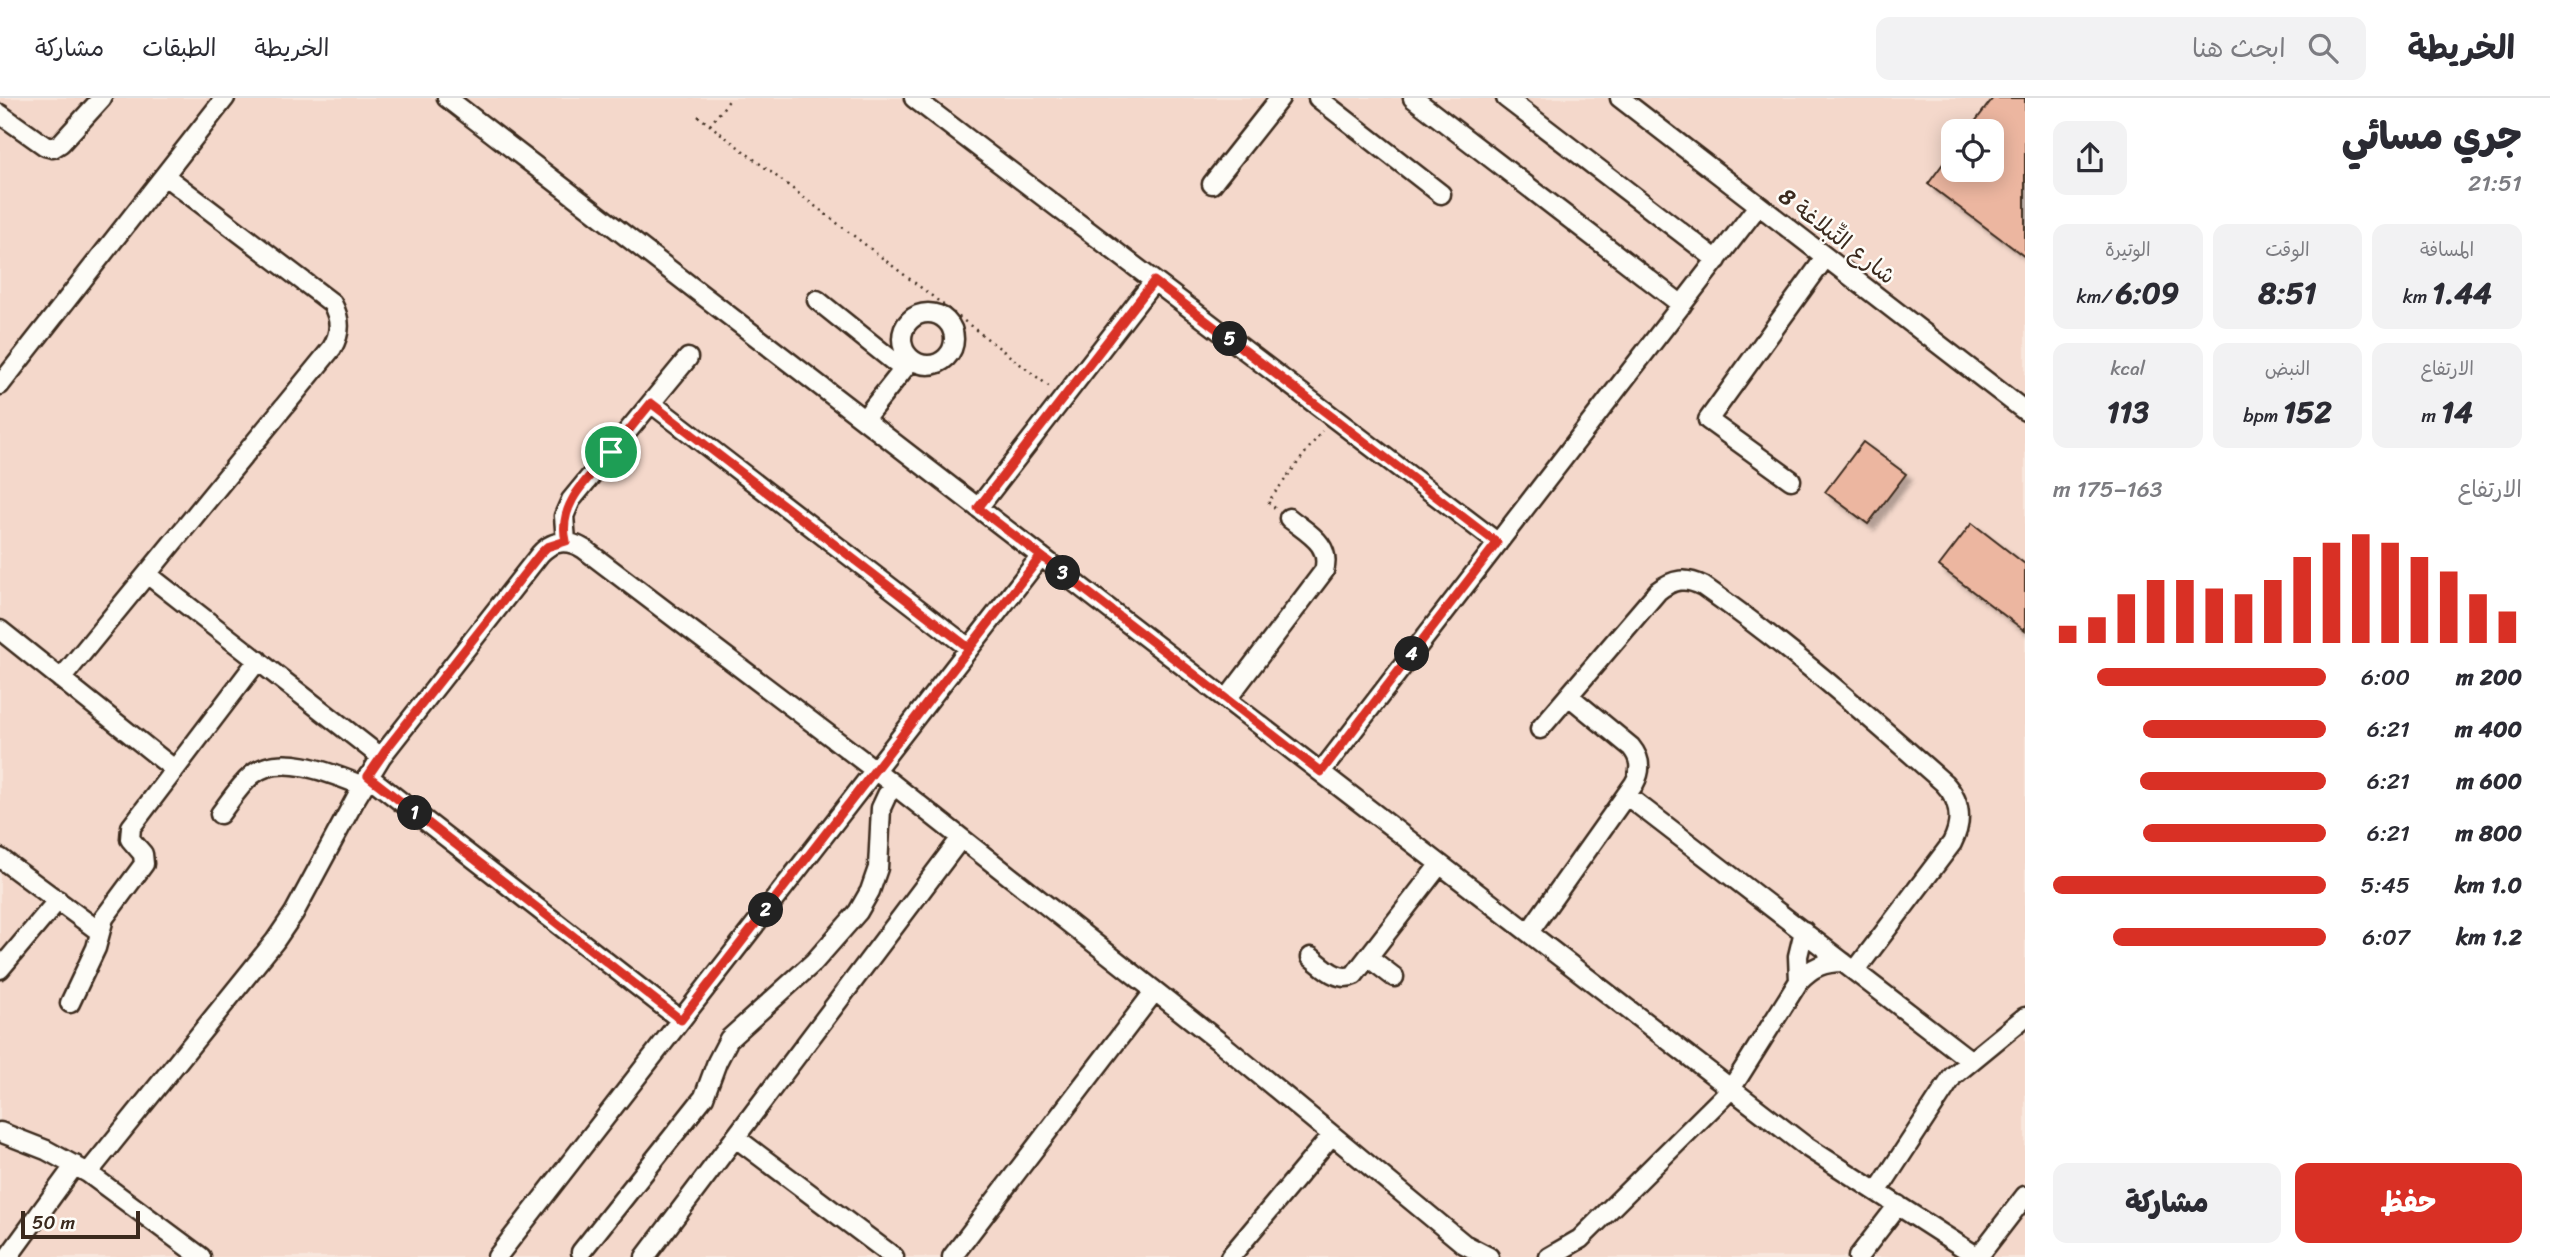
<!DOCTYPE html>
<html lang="ar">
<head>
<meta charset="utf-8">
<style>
	body { margin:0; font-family:Sriracha,"Playpen Sans Arabic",sans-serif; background:#f2f2f3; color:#2b2b33; direction:rtl; height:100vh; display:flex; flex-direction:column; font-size:26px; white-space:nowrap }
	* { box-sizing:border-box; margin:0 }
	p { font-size:23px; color:#7c7c81 }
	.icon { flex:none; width:38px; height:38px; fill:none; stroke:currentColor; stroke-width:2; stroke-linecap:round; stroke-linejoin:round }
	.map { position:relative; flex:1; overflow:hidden; direction:ltr }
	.details { display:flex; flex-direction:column; background:#fff; width:525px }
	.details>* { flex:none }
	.fabs { position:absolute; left:1941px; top:21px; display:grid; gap:14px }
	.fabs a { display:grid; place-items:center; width:63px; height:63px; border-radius:14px; background:#fff; box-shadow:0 4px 18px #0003; font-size:35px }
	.scale { position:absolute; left:21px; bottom:18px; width:119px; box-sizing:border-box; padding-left:7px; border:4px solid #3b2a1e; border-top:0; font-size:19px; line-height:24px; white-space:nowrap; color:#3b2a1e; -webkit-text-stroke:5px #fdfcf7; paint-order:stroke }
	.pin { position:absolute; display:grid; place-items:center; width:60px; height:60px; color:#fff; margin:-30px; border:4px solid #fff; border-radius:50%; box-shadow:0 2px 7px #0007 }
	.km { position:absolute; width:35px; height:35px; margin:-18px; border-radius:50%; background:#222; color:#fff; font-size:19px; line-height:35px; text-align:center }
	.round { display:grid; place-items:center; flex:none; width:74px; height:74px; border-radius:14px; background:#f2f2f3 }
	.overview { display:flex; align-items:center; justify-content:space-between; height:119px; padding:0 28px }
	h1 { font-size:38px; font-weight:800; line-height:52px }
	.figures { display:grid; grid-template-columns:repeat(3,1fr); gap:10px; height:119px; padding:7px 28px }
	.figures div { display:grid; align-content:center; border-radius:14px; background:#f2f2f3; text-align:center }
	.figures b { font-size:30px; font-weight:800 }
	.figures small { font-size:19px; font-weight:400 }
	.figures p { font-size:19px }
	.chart { height:196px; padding:14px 28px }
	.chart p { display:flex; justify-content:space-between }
	.chart svg { width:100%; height:126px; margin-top:7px; stroke:#d93025; stroke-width:6 }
	.primary-button { display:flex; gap:14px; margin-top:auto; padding:14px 28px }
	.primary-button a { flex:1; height:80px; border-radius:14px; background:#d93025; color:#fff; font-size:28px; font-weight:800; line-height:80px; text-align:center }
	.primary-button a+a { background:#f2f2f3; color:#2b2b33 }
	ul { padding:0 28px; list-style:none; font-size:23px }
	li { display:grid; grid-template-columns:112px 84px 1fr; align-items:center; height:52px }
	li i { height:18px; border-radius:9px; background:#d93025 }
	header { display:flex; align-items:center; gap:42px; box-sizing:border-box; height:98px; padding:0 35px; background:#fff; border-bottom:2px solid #e1e1e2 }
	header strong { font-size:33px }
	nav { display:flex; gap:38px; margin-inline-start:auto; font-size:24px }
	.search { width:490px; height:63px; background:#f2f2f3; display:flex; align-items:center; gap:18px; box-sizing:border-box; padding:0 24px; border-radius:14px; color:#7c7c81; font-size:26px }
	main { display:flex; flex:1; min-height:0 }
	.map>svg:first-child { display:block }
	.built { fill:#f4d8cb; fill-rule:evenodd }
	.building { fill:#ecb6a0; stroke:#3b2a1e; stroke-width:2; filter:url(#shadow) }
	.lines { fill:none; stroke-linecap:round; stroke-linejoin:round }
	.minor-casing { stroke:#3b2a1e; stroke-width:23 }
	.path { stroke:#3b2a1e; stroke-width:2.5; stroke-dasharray:2 5; stroke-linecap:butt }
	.minor { stroke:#fdfcf7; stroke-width:18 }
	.route-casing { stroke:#fff; stroke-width:14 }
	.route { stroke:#d93025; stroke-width:9 }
	.labels { text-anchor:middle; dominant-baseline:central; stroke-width:5; stroke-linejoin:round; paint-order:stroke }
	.street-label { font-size:23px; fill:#3b2a1e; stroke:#fdfcf7 }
</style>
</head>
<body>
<header>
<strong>الخريطة</strong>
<div class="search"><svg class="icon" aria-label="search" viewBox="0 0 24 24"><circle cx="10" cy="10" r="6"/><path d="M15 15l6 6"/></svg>ابحث هنا</div>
<nav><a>الخريطة</a><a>الطبقات</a><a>مشاركة</a></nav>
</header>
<main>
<section class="details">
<div class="overview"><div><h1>جري مسائي</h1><p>21:51</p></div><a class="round"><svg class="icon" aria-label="share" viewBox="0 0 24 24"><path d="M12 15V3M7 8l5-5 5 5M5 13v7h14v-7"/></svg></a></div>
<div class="figures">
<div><p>المسافة</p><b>1.44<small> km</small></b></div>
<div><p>الوقت</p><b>8:51</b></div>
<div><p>الوتيرة</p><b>6:09<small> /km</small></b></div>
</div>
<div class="figures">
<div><p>الارتفاع</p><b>14<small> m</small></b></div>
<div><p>النبض</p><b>152<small> bpm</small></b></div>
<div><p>kcal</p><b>113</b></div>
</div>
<div class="chart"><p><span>الارتفاع</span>163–175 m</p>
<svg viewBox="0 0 160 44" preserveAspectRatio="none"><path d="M5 44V38M15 44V35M25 44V27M35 44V22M45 44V22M55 44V25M65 44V27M75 44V22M85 44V14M95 44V9M105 44V6M115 44V9M125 44V14M135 44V19M145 44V27M155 44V33"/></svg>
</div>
<ul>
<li><b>200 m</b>6:00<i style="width:84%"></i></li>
<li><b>400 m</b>6:21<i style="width:67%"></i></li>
<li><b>600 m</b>6:21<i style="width:68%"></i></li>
<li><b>800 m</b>6:21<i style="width:67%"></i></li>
<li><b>1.0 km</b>5:45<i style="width:100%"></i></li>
<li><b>1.2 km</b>6:07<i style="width:78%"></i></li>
</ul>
<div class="primary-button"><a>حفظ</a><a>مشاركة</a></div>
</section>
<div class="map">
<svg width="2025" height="1159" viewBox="0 0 2025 1159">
	<defs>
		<filter id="shadow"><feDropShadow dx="6" dy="6" stdDeviation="2" flood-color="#0004"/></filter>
	</defs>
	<rect width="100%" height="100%" fill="#f8e7dd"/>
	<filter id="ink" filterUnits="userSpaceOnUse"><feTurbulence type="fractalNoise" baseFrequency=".0143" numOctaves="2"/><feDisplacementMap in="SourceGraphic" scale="14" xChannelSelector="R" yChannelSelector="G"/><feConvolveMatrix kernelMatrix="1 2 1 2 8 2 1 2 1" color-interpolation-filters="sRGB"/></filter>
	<g filter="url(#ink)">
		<!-- built -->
		<path class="built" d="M0,0H2025V1159H0ZM1953,33H1992V72H1953Z"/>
		<!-- building -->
		<path class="building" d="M1993,0H2025V159L1928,86L1953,52V72H1992V33H1968Z
			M1863,344L1906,376L1868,426L1825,394Z
			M1972,425L2025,466V533L1939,468Z"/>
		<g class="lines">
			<defs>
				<path id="minor" d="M447,0L1804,1047L1978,1159
					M914,0L1498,445
					M1318,0L1441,96
					M1413,0L1682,207
					M1506,0L1717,162
					M1620,0L2025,313
					M0,16L45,48L53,50L61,45L102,0
					M1212,86L1280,0
					M817,202L903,271
					M902 241a26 26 0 1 1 52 0a26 26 0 1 1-52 0Z
					M0,287L225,0
					M651,305L969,550
					M864,321L911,262
					M1791,382L1708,322L1825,160
					M978,410L1154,183
					M566,443L564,418L571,402L688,260
					M147,476L381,659
					M0,532L174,671
					M61,581L332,250C341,234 341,222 332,205L165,78
					M1227,601L1324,473C1332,446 1307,435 1289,420
					M1540,631L1658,493C1673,481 1686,479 1703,488C1789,548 1866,616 1944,685C1961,703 1963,723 1952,745L1855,873
					M1321,674L1758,108
					M368,678L681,922
					M1626,697L1971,963
					M220,716C230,703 239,688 252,677C280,653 333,676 363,688
					M0,760L100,834
					M1529,834L1634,686C1642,672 1641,661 1631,649L1569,598
					M1311,859C1323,868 1338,885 1354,877L1440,766
					M1368,859L1394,879
					M0,871L58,802
					M1799,883L1798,858L1804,833
					M70,905L96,850L104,820L144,766L143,756L130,741L131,729L258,562
					M0,1034L46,1052L88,1075L201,1159
					M736,1040L894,1159
					M88,1075L275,843L294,815L356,700L381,659L540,456C553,442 567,441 584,451L875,672L1221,945L1464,1146L1489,1159
					M1877,1094L1953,978L2025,919
					M581,1154L704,999L717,964L729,941L814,864L858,814L870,793L878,770L881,710L887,697L895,688
					M8,1159L75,1067
					M497,1159L1041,458
					M645,1159L961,740
					M952,1159L1154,894
					M1230,1159L1332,1037
					M1549,1159L1580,1141L1731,991L1799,883C1812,869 1824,864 1843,864
					M1858,1159L1898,1107
					M1978,1159L2025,1098"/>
			</defs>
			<!-- minor casing -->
			<use href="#minor" class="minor-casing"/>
			<!-- path -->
			<path class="path" d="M698,18L1050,289
				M710,27L731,0
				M945,221L951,213
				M1275,410L1268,404L1322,333"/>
			<!-- minor -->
			<use href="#minor" class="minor"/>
		</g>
	</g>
	<g class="lines" filter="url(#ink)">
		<defs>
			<path id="route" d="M611,354C589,380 557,406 566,443L547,449L540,456L388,649L368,678L681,922L1041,458L1321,674L1497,445L1154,183L978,410L1041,458L969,550L651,305L611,354"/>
		</defs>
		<!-- route casing -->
		<use href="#route" class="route-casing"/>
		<!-- route -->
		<use href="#route" class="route"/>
	</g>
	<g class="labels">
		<!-- street labels -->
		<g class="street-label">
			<text transform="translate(1837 138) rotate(38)">شارع التِّبلاغة 8</text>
		</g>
	</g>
</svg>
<div class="fabs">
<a><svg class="icon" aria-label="locate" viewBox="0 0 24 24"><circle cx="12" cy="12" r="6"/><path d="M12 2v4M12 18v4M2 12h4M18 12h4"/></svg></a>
</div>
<div class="scale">50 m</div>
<div class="pin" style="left:611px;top:354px;background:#1e9e55"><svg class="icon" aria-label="arrive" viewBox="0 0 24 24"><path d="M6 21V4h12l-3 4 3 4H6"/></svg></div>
<b class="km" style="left:415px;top:715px">1</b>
<b class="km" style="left:766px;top:812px">2</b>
<b class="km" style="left:1063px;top:475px">3</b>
<b class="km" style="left:1412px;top:556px">4</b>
<b class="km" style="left:1230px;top:241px">5</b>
</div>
</main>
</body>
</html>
